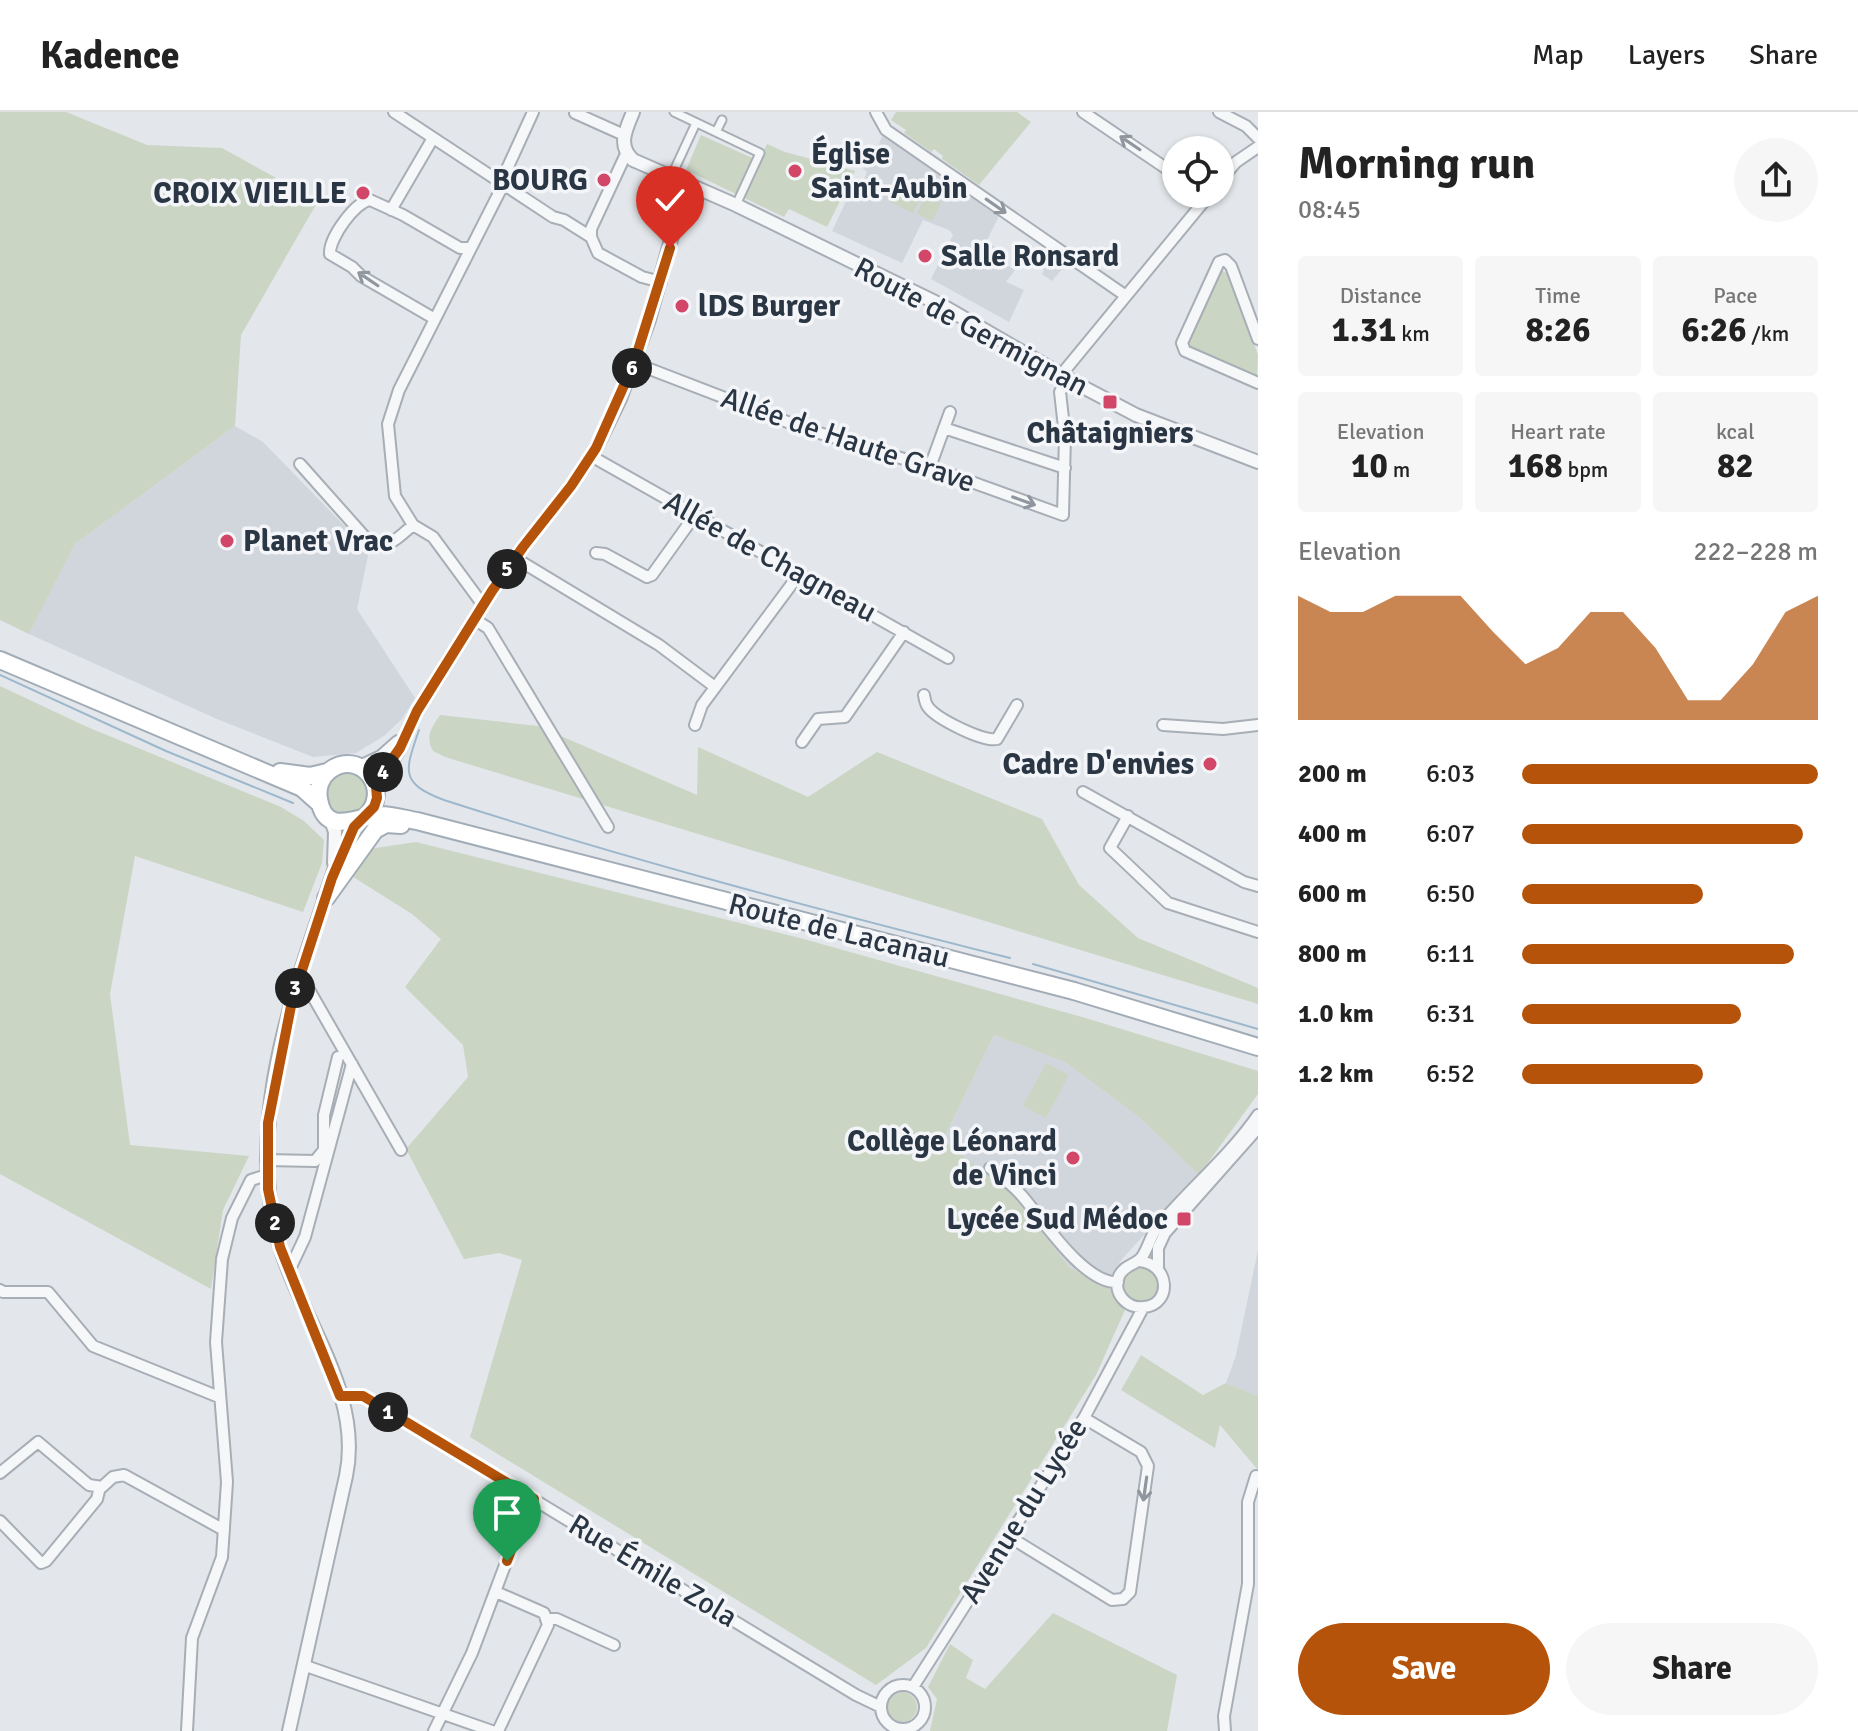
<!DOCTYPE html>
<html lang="en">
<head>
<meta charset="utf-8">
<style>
	body { margin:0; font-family:Signika,sans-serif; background:#f6f6f6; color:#222; height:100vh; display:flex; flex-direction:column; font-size:30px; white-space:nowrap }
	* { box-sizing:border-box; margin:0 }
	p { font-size:26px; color:#767676 }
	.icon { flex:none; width:44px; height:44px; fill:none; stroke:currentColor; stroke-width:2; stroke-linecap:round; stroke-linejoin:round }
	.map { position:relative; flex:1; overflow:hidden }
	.side { display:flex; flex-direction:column; background:#fff; width:600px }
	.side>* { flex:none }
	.buttons { position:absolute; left:1162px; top:24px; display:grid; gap:16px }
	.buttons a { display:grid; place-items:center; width:72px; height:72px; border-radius:50%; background:#fff; box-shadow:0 2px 6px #0004; font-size:40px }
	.pin { position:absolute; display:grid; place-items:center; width:68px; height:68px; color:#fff; margin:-82px -34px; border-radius:50% 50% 50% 0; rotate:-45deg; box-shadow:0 0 8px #0007 }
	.pin .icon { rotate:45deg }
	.km { position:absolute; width:40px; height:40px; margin:-20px; border-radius:50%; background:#222; color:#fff; font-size:22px; line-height:40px; text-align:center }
	.round { display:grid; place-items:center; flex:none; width:84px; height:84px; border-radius:42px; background:#f6f6f6 }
	.headline { display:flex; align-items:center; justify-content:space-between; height:136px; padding:0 40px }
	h1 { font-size:44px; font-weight:800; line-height:60px }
	.metrics { display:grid; grid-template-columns:repeat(3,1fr); gap:12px; height:136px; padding:8px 40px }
	.metrics div { display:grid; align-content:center; border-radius:8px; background:#f6f6f6; text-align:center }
	.metrics b { font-size:34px; font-weight:800 }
	.metrics small { font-size:22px; font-weight:400 }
	.metrics p { font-size:22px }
	.chart { height:224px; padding:16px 40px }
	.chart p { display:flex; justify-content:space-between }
	.chart svg { width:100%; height:144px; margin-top:8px; fill:#b45309; opacity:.7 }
	.cta { display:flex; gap:16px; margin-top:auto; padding:16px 40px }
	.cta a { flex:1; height:92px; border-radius:48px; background:#b45309; color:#fff; font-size:32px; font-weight:800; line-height:92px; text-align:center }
	.cta a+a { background:#f6f6f6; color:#222 }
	ul { padding:0 40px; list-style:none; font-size:26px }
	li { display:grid; grid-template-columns:128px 96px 1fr; align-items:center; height:60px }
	li i { height:20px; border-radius:10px; background:#b45309 }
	header { display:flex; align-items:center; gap:48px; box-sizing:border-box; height:112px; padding:0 40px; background:#fff; border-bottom:2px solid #e0e0e0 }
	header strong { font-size:38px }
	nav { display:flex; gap:44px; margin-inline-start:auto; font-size:28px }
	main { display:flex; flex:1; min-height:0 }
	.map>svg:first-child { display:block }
	.built { fill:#d1d6dd }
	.green { fill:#cad5c4 }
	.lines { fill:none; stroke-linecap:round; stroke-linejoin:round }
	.stream { stroke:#9db8cc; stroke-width:2 }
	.pedestrian-casing { stroke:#a8aeb6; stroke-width:11 }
	.minor-casing { stroke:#a8aeb6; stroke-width:14 }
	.tertiary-casing { stroke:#a8aeb6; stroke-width:16 }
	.primary-casing { stroke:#a2acb7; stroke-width:20 }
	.pedestrian { stroke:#f6f7f9; stroke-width:7 }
	.minor { stroke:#f6f7f9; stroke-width:10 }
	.tertiary { stroke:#f6f7f9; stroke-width:12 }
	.primary { stroke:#fff; stroke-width:16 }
	.oneway { stroke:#90969e }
	.route-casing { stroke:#fff; stroke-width:16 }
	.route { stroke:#b45309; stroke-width:10 }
	.poi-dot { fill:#d24667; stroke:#f3f5f8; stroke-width:3 }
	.labels { text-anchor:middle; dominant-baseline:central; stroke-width:7; stroke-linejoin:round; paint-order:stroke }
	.poi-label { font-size:30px; font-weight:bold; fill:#2a3644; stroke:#f3f5f8; text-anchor:end }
	.street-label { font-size:30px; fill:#2a3644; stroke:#f3f5f8 }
</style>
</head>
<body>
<header>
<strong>Kadence</strong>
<nav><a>Map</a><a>Layers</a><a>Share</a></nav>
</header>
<main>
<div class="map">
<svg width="1258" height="1619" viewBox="0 0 1258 1619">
	<rect width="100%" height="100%" fill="#e3e7eb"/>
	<!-- built -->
	<path class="built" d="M882,24L1000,102L986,130L984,139L987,141L991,133L1000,137L996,146L1015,158L1006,170L1024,178L1009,210L931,167L953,123L949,118L923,108L902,151L832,119L847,87L854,89L867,60L863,57L871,45L874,46Z
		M1046,134L1052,138L1046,147L1050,150L1056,141L1068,150L1052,169L1042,162L1044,158L1034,151Z
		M235,314L263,330L369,439L357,497L415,586L402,607L384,624L356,641L313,645L217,607L29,522L75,432Z
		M994,923L1065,950L1139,1005L1199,1063L1123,1146L1111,1163V1178L1069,1155L1011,1081L943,1028Z
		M1258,1138V1284L1226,1271L1236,1243Z"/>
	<!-- green -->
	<path class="green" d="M0,0H66L147,33L222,36L318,89L241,223L235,314L75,432L29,522L0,508Z
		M896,0H1017L1031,10L979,73L942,47L943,44L934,37L931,40L904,21L906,18L891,8Z
		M701,23L759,49L767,32L785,40L855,59L827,115L789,97L784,105L686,58Z
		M899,71L922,82L913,101L890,90Z
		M925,84L941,91L932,109L917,102Z
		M1218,159H1223L1229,163L1258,243L1257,265L1191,238L1187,228Z
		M0,574L85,614L281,695L304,709L324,728L322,751L303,800L135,744L110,882L130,1033L249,1044L223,1098L211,1177L0,1062Z
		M440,603L538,614L697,683L698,635L808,685L877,640L1042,707L1079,773L1138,826L1258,876V892L445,645L433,639C425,624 431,617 440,603Z
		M357,659L371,675L367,697L343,706L329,698L324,673L334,660Z
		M416,730L800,826L1089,907L1258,959V982L1199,1063L1139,1005L1065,950L994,923L943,1028L1011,1081L1069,1155L1111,1178L1125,1198L1096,1263L926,1536L876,1573L470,1325L522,1148L499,1141L464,1147L406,1037L468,965L463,933L405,875L441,827L412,802L350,763L369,737Z
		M1046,951L1069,963L1046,1006L1023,994Z
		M1123 1173a18 18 0 1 1 36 0a18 18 0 1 1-36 0Z
		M1141,1243L1203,1283L1226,1271L1258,1284V1358L1220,1313L1215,1336L1121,1278Z
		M1053,1501L1177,1563L1167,1619H930L937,1587L928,1575L950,1532L973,1548L966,1566L985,1577Z
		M887 1595a15 15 0 1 1 30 0a15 15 0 1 1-30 0Z"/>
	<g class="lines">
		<!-- stream -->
		<path class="stream" d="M0,563L166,639L293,691
			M419,618C405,659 399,671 444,688C630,748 820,798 1010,846
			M1033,852L1258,917"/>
		<defs>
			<path id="pedestrian" d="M674,0L760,41L736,93
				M716,20L722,8
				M671,65L696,11"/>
			<path id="minor" d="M394,0L553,105L564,108L591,125L598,141L642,165L661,170
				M876,0L886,18L1126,184
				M1083,0L1176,63
				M1219,0L1246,14L1258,26
				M575,1L624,23
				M1220,69L1236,50L1258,35
				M391,98L433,26
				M591,125V117L626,42
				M435,207L361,164L352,155L330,142C329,126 355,90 370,88L403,103L460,136H470
				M1258,227L1231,154L1225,148L1219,150L1182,231L1185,239L1258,271
				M634,251L803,316L930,355L1063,403L1065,324L1060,280L1068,267
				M1061,263L1210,82
				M944,316L1065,356
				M591,344L948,546
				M300,352L372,433C388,438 401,423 413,413
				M930,355L950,300
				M596,441L605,442L647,465L652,463L695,403
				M515,446L659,533L715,575
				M483,493L433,425L413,413L395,384L388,312L399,278L501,77V70L533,0
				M474,507L488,516L608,715
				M924,583C925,588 925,591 928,595C937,607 983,630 997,627L1017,593
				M695,613L702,593L800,461
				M1163,613L1223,617L1258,613
				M802,630L818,607L845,605L904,520
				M1083,680L1244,770L1258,774
				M1128,704L1110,736L1168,791L1258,820
				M299,865L304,869L401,1038
				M266,1048L315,1049L324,1038V1003L338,945
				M990,1056C1002,1065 1013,1073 1023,1085C1042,1107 1085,1173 1118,1170
				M1138,1149C1171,1151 1172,1193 1144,1195C1127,1197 1112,1181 1119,1164C1124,1153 1136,1153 1142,1145C1148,1136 1150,1126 1156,1117C1188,1078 1229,1045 1258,1003
				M1158,1155V1136L1165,1121L1258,1016
				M289,1159L305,1125L352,952
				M0,1178L3,1180H48L93,1234L219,1285
				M340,1284H363L856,1583L881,1595
				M0,1361L38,1330L89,1373L102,1375L113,1365L124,1363L224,1418
				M0,1409L41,1451L46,1449L97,1387L100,1375
				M1008,1424L1112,1488L1123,1487L1130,1480L1148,1354L1141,1340L1084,1306
				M496,1480L544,1501L548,1513L498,1619
				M548,1507H557L614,1533
				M303,1553L492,1619
				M881 1595a22 22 0 1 1 44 0a22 22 0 1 1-44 0Z
				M913,1575L1084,1306L1143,1196
				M187,1619L192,1526L222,1445L227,1370L216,1230L222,1147L232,1106L251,1068L267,1063
				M434,1619L472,1541L528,1392L534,1387
				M1225,1619L1224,1604L1248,1472V1390L1256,1364"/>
			<path id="tertiary" d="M633,0C626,18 617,33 633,48L736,93L943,194L1081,274L1136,303L1258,350
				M360,655L381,645L398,630
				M376,674L400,636L417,599L492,479L523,435L571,374L596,336L620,287L649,208L686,73
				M330,705L335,720L334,751
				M289,1619L346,1364C363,1283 303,1210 280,1135C247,1027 284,907 319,804C330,772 339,735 359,709"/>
			<path id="primary" d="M0,548L302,676L320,692
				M280,660L310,664L327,660
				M364,706C395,678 359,635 329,659C321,665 317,676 319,687C325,727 361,702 380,703C393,703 405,707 417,709L1074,879L1258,935
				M326,786L375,718L386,712L401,713"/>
		</defs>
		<!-- pedestrian casing -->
		<use href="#pedestrian" class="pedestrian-casing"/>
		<!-- minor casing -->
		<use href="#minor" class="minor-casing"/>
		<!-- tertiary casing -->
		<use href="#tertiary" class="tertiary-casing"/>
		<!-- primary casing -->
		<use href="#primary" class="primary-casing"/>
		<!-- pedestrian -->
		<use href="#pedestrian" class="pedestrian"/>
		<!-- minor -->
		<use href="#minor" class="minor"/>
		<!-- tertiary -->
		<use href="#tertiary" class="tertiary"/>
		<!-- primary -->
		<use href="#primary" class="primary"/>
	</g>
	<!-- one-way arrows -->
	<defs><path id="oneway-shaft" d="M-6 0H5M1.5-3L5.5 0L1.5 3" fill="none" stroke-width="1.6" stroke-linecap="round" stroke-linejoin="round" transform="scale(2)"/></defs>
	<g class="oneway">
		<use href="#oneway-shaft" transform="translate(1130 31) rotate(-146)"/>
		<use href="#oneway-shaft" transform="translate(996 94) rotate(35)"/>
		<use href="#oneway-shaft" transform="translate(368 167) rotate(-146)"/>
		<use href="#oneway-shaft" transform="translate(1024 389) rotate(20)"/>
		<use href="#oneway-shaft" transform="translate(1145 1377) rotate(98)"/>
	</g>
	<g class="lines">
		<defs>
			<path id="route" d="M507,1449L528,1392L534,1387L363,1284H340L280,1135L268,1077V1011L292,889L332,766L354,715L374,695L377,686L376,674L381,663L400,636L417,599L492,479L523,435L571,374L596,336L634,251L670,136"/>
		</defs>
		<!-- route casing -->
		<use href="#route" class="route-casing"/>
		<!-- route -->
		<use href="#route" class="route"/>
	</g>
	<!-- markers -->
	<g class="poi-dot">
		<circle cx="795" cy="59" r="8"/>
		<circle cx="604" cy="68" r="8"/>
		<circle cx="363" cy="81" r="8"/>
		<circle cx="925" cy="144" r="8"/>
		<circle cx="682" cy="194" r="8"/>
		<rect x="1102" y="282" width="16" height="16" rx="4"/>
		<circle cx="227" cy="429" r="8"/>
		<circle cx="1210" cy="652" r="8"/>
		<circle cx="1073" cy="1046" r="8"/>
		<rect x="1176" y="1099" width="16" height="16" rx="4"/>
	</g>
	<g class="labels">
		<!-- poi labels -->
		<g class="poi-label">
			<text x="811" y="42" text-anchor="start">Église<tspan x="811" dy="34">Saint-Aubin</tspan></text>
			<text x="588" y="68">BOURG</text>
			<text x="347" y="81">CROIX VIEILLE</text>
			<text x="941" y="144" text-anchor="start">Salle Ronsard</text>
			<text x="698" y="194" text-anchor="start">lDS Burger</text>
			<text x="1110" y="321" text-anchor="middle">Châtaigniers</text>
			<text x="243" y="429" text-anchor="start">Planet Vrac</text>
			<text x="1194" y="652">Cadre D'envies</text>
			<text x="1057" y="1029">Collège Léonard<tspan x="1057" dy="34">de Vinci</tspan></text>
			<text x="1168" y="1107">Lycée Sud Médoc</text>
		</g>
		<!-- street labels -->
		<g class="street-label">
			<text transform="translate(971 215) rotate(28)">Route de Germignan</text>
			<text transform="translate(848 328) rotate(19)">Allée de Haute Grave</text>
			<text transform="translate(770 445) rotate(29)">Allée de Chagneau</text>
			<text transform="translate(839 819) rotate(14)">Route de Lacanau</text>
			<text transform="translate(1024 1399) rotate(-58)">Avenue du Lycée</text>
			<text transform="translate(653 1459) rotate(31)">Rue Émile Zola</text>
		</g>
	</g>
</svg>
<div class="buttons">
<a><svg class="icon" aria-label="locate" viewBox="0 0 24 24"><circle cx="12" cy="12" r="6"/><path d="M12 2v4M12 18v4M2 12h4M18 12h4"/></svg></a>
</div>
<div class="pin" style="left:507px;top:1449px;background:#1e9e55"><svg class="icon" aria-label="arrive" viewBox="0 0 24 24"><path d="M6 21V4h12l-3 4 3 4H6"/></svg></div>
<div class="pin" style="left:670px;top:136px;background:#d93025"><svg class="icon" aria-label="check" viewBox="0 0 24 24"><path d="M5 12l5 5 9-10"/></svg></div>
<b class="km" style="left:388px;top:1300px">1</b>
<b class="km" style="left:275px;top:1111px">2</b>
<b class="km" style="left:295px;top:876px">3</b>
<b class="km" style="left:383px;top:660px">4</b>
<b class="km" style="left:507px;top:457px">5</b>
<b class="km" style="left:632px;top:256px">6</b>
</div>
<section class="side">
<div class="headline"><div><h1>Morning run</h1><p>08:45</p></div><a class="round"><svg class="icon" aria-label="share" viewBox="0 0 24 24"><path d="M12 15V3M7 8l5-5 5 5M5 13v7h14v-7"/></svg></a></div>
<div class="metrics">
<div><p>Distance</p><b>1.31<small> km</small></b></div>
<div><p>Time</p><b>8:26</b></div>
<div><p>Pace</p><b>6:26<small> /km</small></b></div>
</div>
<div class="metrics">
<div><p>Elevation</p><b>10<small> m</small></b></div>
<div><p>Heart rate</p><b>168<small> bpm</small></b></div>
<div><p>kcal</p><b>82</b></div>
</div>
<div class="chart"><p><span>Elevation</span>222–228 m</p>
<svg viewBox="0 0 160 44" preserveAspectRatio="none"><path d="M0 44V6L10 11L20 11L30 6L40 6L50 6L60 17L70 27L80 22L90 11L100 11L110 22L120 38L130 38L140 27L150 11L160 6V44z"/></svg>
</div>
<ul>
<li><b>200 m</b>6:03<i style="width:100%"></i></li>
<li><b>400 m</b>6:07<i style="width:95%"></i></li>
<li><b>600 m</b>6:50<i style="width:61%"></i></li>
<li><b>800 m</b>6:11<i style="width:92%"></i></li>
<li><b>1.0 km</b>6:31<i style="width:74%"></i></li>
<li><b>1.2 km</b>6:52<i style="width:61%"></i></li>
</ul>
<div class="cta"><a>Save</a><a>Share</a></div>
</section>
</main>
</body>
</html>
